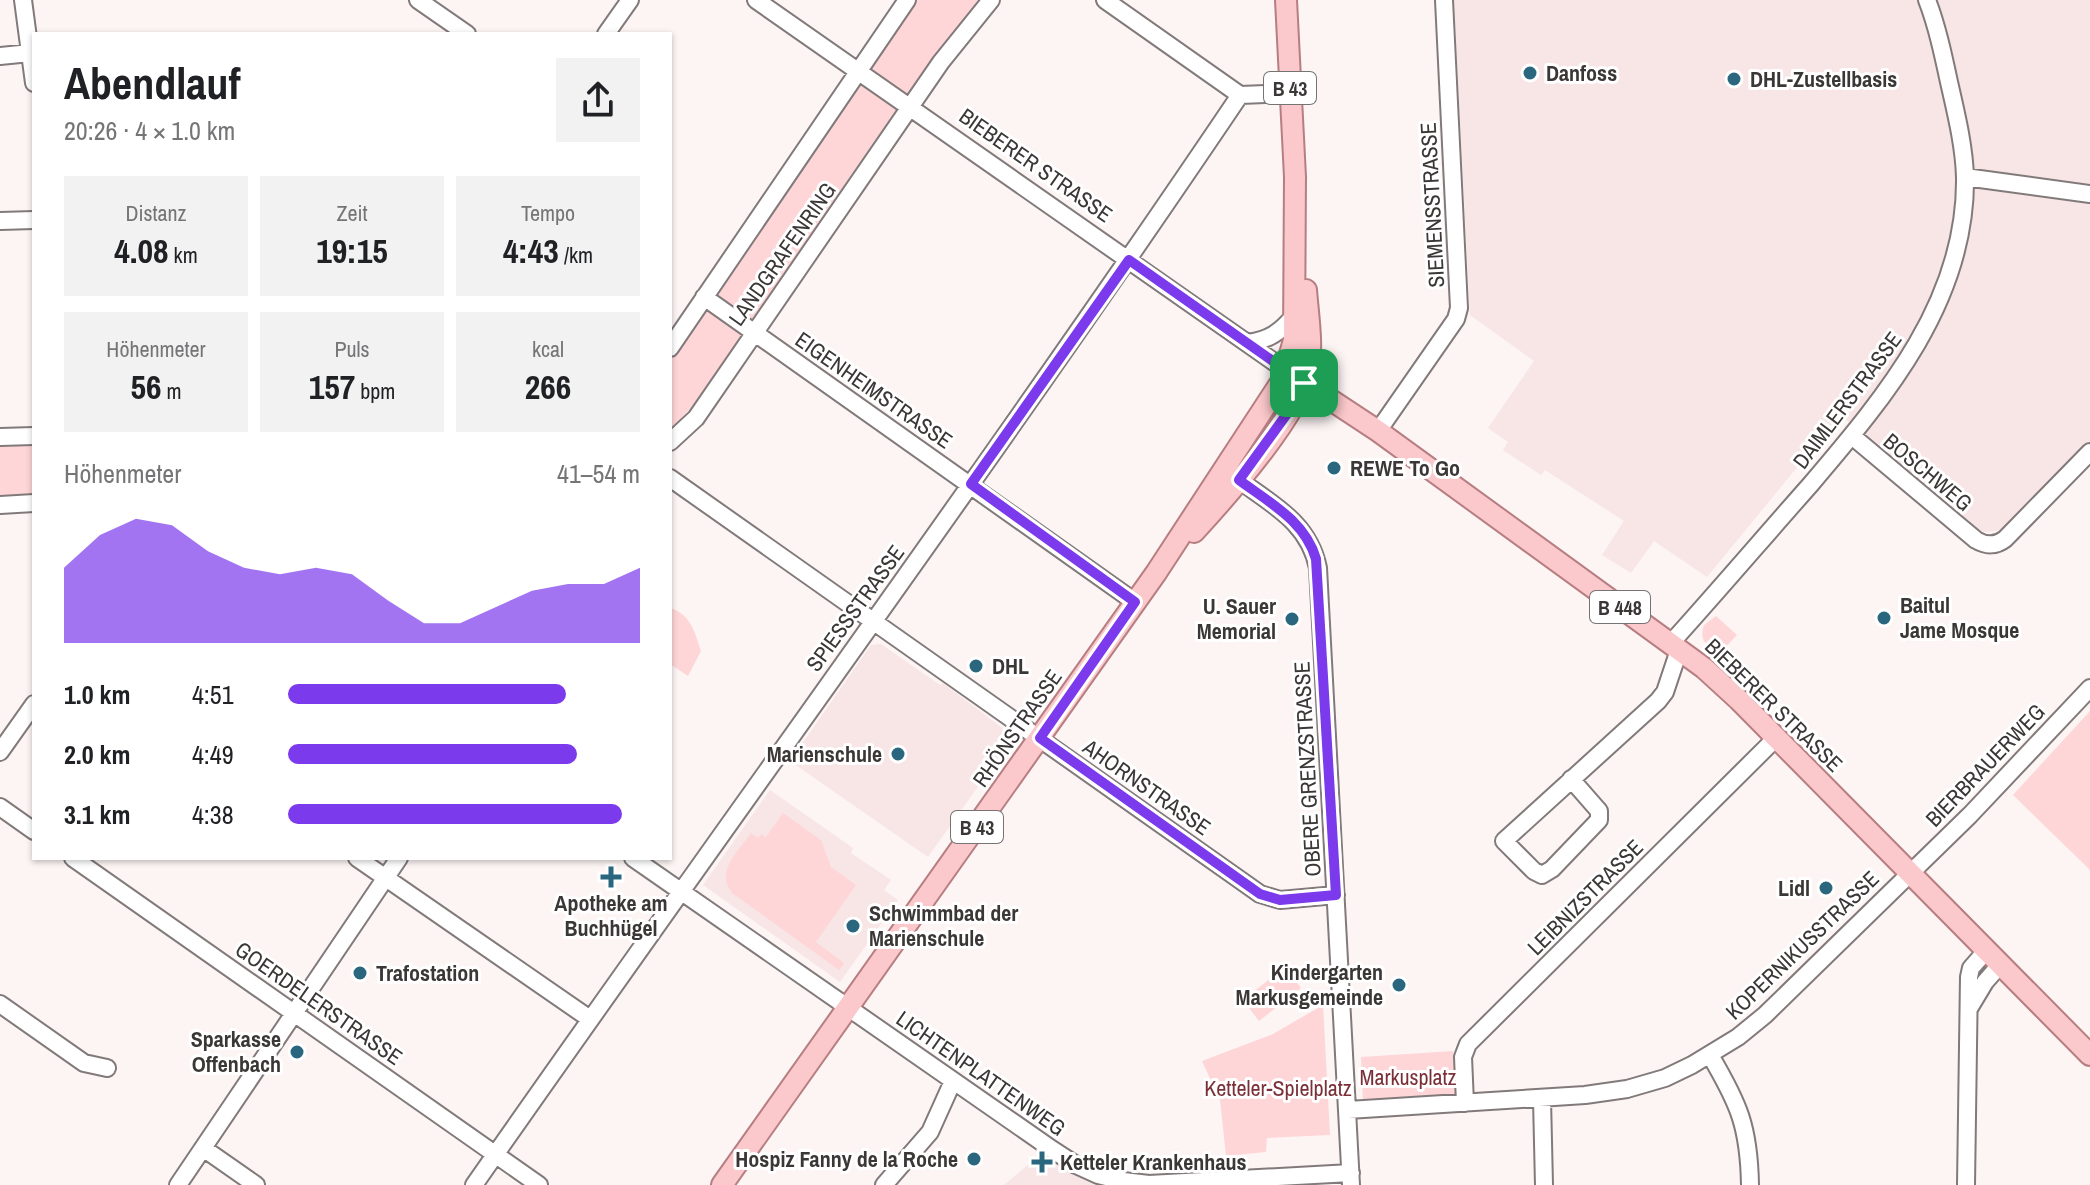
<!DOCTYPE html>
<html lang="de">
<head>
<meta charset="utf-8">
<style>
	body { margin:0; font-family:"Archivo Narrow",sans-serif; background:#f2f2f2; color:#202124; height:100vh; display:flex; flex-direction:column; font-size:30px; white-space:nowrap }
	* { box-sizing:border-box; margin:0 }
	p { font-size:26px; color:#757577 }
	.icon { flex:none; width:44px; height:44px; fill:none; stroke:currentColor; stroke-width:2; stroke-linecap:round; stroke-linejoin:round }
	.map { position:relative; flex:1; overflow:hidden }
	.sheet { position:absolute; left:32px; top:32px; width:640px; height:828px; display:flex; flex-direction:column; background:#fff; border-radius:0px; box-shadow:0 2px 6px #0004 }
	.sheet>* { flex:none }
	.pin { position:absolute; display:grid; place-items:center; width:68px; height:68px; color:#fff; margin:-34px; border-radius:16px; box-shadow:0 4px 12px #0006 }
	.round { display:grid; place-items:center; flex:none; width:84px; height:84px; border-radius:0px; background:#f2f2f2 }
	.head { display:flex; align-items:center; justify-content:space-between; height:136px; padding:0 32px }
	h1 { font-size:44px; font-weight:700; line-height:60px }
	.metrics { display:grid; grid-template-columns:repeat(3,1fr); gap:12px; height:136px; padding:8px 32px }
	.metrics div { display:grid; align-content:center; border-radius:0px; background:#f2f2f2; text-align:center }
	.metrics b { font-size:34px; font-weight:700 }
	.metrics small { font-size:22px; font-weight:400 }
	.metrics p { font-size:22px }
	.chart { height:224px; padding:16px 32px }
	.chart p { display:flex; justify-content:space-between }
	.chart svg { width:100%; height:144px; margin-top:8px; fill:#7c3aed; opacity:.7 }
	ul { padding:0 32px; list-style:none; font-size:26px }
	li { display:grid; grid-template-columns:128px 96px 1fr; align-items:center; height:60px }
	li i { height:20px; border-radius:10px; background:#7c3aed }
	.map>svg:first-child { display:block }
	.built { fill:#f8e5e6 }
	.green { fill:#fed6d7 }
	.lines { fill:none; stroke-linecap:round; stroke-linejoin:round }
	.minor-casing { stroke:#827a7a; stroke-width:20 }
	.major-casing { stroke:#b67e81; stroke-width:24 }
	.minor { stroke:#fff; stroke-width:16 }
	.major { stroke:#fbc8cb; stroke-width:20 }
	.route-casing { stroke:#fff; stroke-width:16 }
	.route { stroke:#7c3aed; stroke-width:10 }
	.poi-dot { fill:#2a677e; stroke:#fff; stroke-width:3 }
	.labels { text-anchor:middle; dominant-baseline:central; stroke-width:6; stroke-linejoin:round; paint-order:stroke }
	.shield { fill:#fff; stroke:#767373; stroke-width:2 }
	.shield-label { font-size:20px; font-weight:bold; fill:#3b3737 }
	.poi-label { font-size:22px; font-weight:bold; fill:#3b3737; stroke:#fff; text-anchor:start }
	.street-label { font-size:22px; fill:#3b3737; stroke:#fff }
	.park-label { font-size:22px; fill:#7b3038; stroke:#fff }
</style>
</head>
<body>
<div class="map">
<svg width="2090" height="1185" viewBox="0 0 2090 1185">
	<rect width="100%" height="100%" fill="#fdf4f4"/>
	<!-- built -->
	<path class="built" d="M1454,0H2090V442L2009,526L2003,530L1986,532L1978,530L1840,415L1707,577L1654,541L1631,573L1602,555L1624,521L1545,470L1541,475L1503,450L1508,442L1488,428L1534,361L1470,315Z
		M881,644L940,685L942,683L960,696L1001,727L1007,737L1006,747L928,857L790,761L871,645Z
		M770,790L853,848L851,853L891,880L884,890L898,900L840,982L703,885Z
		M1041,1154L1065,1170L1102,1185H1004Z"/>
	<!-- green -->
	<path class="green" d="M917,0H982L959,26L893,114L694,404L670,431V359Z
		M34,441V498L0,500V443Z
		M670,608C691,614 695,633 701,651L688,676L670,664Z
		M1716,616L1737,635L1719,654C1706,645 1699,641 1704,625Z
		M2090,711V870L2013,795Z
		M783,813L821,840L831,867L856,885L816,942L844,963L839,970L732,893C715,871 738,852 751,833L758,838L761,834L766,837Z
		M1285,967L1301,988L1259,1021L1243,1000Z
		M1323,1005L1330,1135L1267,1138L1266,1152L1226,1156L1220,1100L1202,1061L1273,1034Z
		M1453,1051L1456,1098L1363,1103L1361,1057Z"/>
	<g class="lines">
		<defs>
			<path id="minor" d="M23,0L34,83
				M418,0L467,34
				M756,0L1287,371
				M1105,0L1240,95
				M606,34L630,0
				M0,56L30,53
				M1240,95L1290,93
				M1965,177L2090,194
				M0,221L34,220
				M704,297L1135,602
				M1247,343C1269,340 1279,333 1294,316
				M670,348L907,0
				M1378,431L1456,319L1459,308L1444,0
				M1852,436L1976,540C1986,546 1996,546 2005,539L2090,452
				M0,437L34,436
				M670,442L696,418L941,62L991,0
				M670,478L1260,894L1280,900L1336,895
				M1239,480C1273,505 1309,523 1318,568L1351,1185
				M0,505L34,503
				M1671,643C1718,591 1764,537 1811,484C1886,396 1967,300 1965,177C1964,145 1956,113 1949,82C1943,54 1937,26 1927,0
				M0,752L34,704
				M1571,779L1599,811V820L1552,869L1542,875L1534,871L1504,841L1658,701L1665,692L1679,650
				M0,807L34,831
				M73,858L539,1185
				M357,858L590,1019
				M633,858L1053,1150L1076,1165L1098,1175L1123,1181L1149,1184L1351,1173
				M0,1004L84,1063L107,1068
				M1970,1007L1985,982L2000,965
				M1710,1055C1739,1104 1749,1127 1750,1185
				M1542,1099L1544,1185
				M1465,1103L1463,1057L1468,1044L1776,738
				M1348,1110L1585,1095L1627,1089L1665,1078L1692,1065L1738,1037L1765,1015L1970,815L2090,688
				M203,1148L256,1185
				M178,1185L399,858
				M474,1185C728,821 992,463 1240,95
				M884,1185L930,1132L953,1081
				M1966,1185L1969,977L1971,968L1986,951"/>
			<path id="major" d="M1287,371L1378,431L1704,668L1739,700L2090,1055
				M1194,532C1226,497 1300,415 1308,370C1313,345 1308,316 1306,290
				M722,1185L1156,573L1283,379L1294,340L1295,177L1286,0"/>
		</defs>
		<!-- minor casing -->
		<use href="#minor" class="minor-casing"/>
		<!-- major casing -->
		<use href="#major" class="major-casing"/>
		<!-- minor -->
		<use href="#minor" class="minor"/>
		<!-- major -->
		<use href="#major" class="major"/>
	</g>
	<g class="lines">
		<defs>
			<path id="route" d="M1129,260L1304,383L1297,400L1239,480C1270,503 1305,521 1316,559L1336,895L1280,900L1260,894L1040,738L1135,602L971,484Z"/>
		</defs>
		<!-- route casing -->
		<use href="#route" class="route-casing"/>
		<!-- route -->
		<use href="#route" class="route"/>
	</g>
	<!-- markers -->
	<g class="poi-dot">
		<circle cx="1530" cy="73" r="8"/>
		<circle cx="1734" cy="79" r="8"/>
		<circle cx="1334" cy="468" r="8"/>
		<circle cx="1884" cy="618" r="8"/>
		<circle cx="1292" cy="619" r="8"/>
		<circle cx="976" cy="666" r="8"/>
		<circle cx="898" cy="754" r="8"/>
		<path d="M607 865h8v8h8v8h-8v8h-8v-8h-8v-8h8z"/>
		<circle cx="1826" cy="888" r="8"/>
		<circle cx="853" cy="926" r="8"/>
		<circle cx="360" cy="973" r="8"/>
		<circle cx="1399" cy="985" r="8"/>
		<circle cx="297" cy="1052" r="8"/>
		<circle cx="974" cy="1159" r="8"/>
		<path d="M1038 1150h8v8h8v8h-8v8h-8v-8h-8v-8h8z"/>
	</g>
	<g class="labels">
		<!-- shield labels -->
		<g class="shield">
			<rect x="1264" y="72" width="52" height="32" rx="6"/>
			<rect x="1590" y="591" width="60" height="32" rx="6"/>
			<rect x="951" y="811" width="52" height="32" rx="6"/>
		</g>
		<g class="shield-label">
			<text x="1290" y="88">B 43</text>
			<text x="1620" y="607">B 448</text>
			<text x="977" y="827">B 43</text>
		</g>
		<!-- poi labels -->
		<g class="poi-label">
			<text x="1546" y="73">Danfoss</text>
			<text x="1750" y="79">DHL-Zustellbasis</text>
			<text x="1350" y="468">REWE To Go</text>
			<text x="1900" y="605">Baitul<tspan x="1900" dy="25">Jame Mosque</tspan></text>
			<text x="1276" y="606" text-anchor="end">U. Sauer<tspan x="1276" dy="25">Memorial</tspan></text>
			<text x="992" y="666">DHL</text>
			<text x="882" y="754" text-anchor="end">Marienschule</text>
			<text x="1810" y="888" text-anchor="end">Lidl</text>
			<text x="611" y="903" text-anchor="middle">Apotheke am<tspan x="611" dy="25">Buchhügel</tspan></text>
			<text x="869" y="913">Schwimmbad der<tspan x="869" dy="25">Marienschule</tspan></text>
			<text x="1383" y="972" text-anchor="end">Kindergarten<tspan x="1383" dy="25">Markusgemeinde</tspan></text>
			<text x="376" y="973">Trafostation</text>
			<text x="281" y="1039" text-anchor="end">Sparkasse<tspan x="281" dy="25">Offenbach</tspan></text>
			<text x="958" y="1159" text-anchor="end">Hospiz Fanny de la Roche</text>
			<text x="1060" y="1162">Ketteler Krankenhaus</text>
		</g>
		<!-- street labels -->
		<g class="street-label">
			<text transform="translate(1036 165) rotate(35)">BIEBERER STRASSE</text>
			<text transform="translate(1432 205) rotate(-93)">SIEMENSSTRASSE</text>
			<text transform="translate(782 254) rotate(-55)">LANDGRAFENRING</text>
			<text transform="translate(874 390) rotate(35)">EIGENHEIMSTRASSE</text>
			<text transform="translate(1847 400) rotate(-53)">DAIMLERSTRASSE</text>
			<text transform="translate(1928 472) rotate(40)">BOSCHWEG</text>
			<text transform="translate(855 608) rotate(-54)">SPIESSSTRASSE</text>
			<text transform="translate(1774 705) rotate(44)">BIEBERER STRASSE</text>
			<text transform="translate(1017 728) rotate(-55)">RHÖNSTRASSE</text>
			<text transform="translate(1985 765) rotate(-46)">BIERBRAUERWEG</text>
			<text transform="translate(1307 769) rotate(-93)">OBERE GRENZSTRASSE</text>
			<text transform="translate(1147 787) rotate(35)">AHORNSTRASSE</text>
			<text transform="translate(1585 897) rotate(-45)">LEIBNIZSTRASSE</text>
			<text transform="translate(1802 945) rotate(-44)">KOPERNIKUSSTRASSE</text>
			<text transform="translate(319 1003) rotate(35)">GOERDELERSTRASSE</text>
			<text transform="translate(981 1073) rotate(35)">LICHTENPLATTENWEG</text>
		</g>
		<!-- park labels -->
		<g class="park-label">
			<text x="1408" y="1077">Markusplatz</text>
			<text x="1278" y="1088">Ketteler-Spielplatz</text>
		</g>
	</g>
</svg>
<div class="pin" style="left:1304px;top:383px;background:#1e9e55"><svg class="icon" aria-label="arrive" viewBox="0 0 24 24"><path d="M6 21V4h12l-3 4 3 4H6"/></svg></div>
<section class="sheet">
<div class="head"><div><h1>Abendlauf</h1><p>20:26 · 4 × 1.0 km</p></div><a class="round"><svg class="icon" aria-label="share" viewBox="0 0 24 24"><path d="M12 15V3M7 8l5-5 5 5M5 13v7h14v-7"/></svg></a></div>
<div class="metrics">
<div><p>Distanz</p><b>4.08<small> km</small></b></div>
<div><p>Zeit</p><b>19:15</b></div>
<div><p>Tempo</p><b>4:43<small> /km</small></b></div>
</div>
<div class="metrics">
<div><p>Höhenmeter</p><b>56<small> m</small></b></div>
<div><p>Puls</p><b>157<small> bpm</small></b></div>
<div><p>kcal</p><b>266</b></div>
</div>
<div class="chart"><p><span>Höhenmeter</span>41–54 m</p>
<svg viewBox="0 0 160 44" preserveAspectRatio="none"><path d="M0 44V21L10 11L20 6L30 8L40 16L50 21L60 23L70 21L80 23L90 31L100 38L110 38L120 33L130 28L140 26L150 26L160 21V44z"/></svg>
</div>
<ul>
<li><b>1.0 km</b>4:51<i style="width:79%"></i></li>
<li><b>2.0 km</b>4:49<i style="width:82%"></i></li>
<li><b>3.1 km</b>4:38<i style="width:95%"></i></li>
</ul>
</section>
</div>
</body>
</html>
